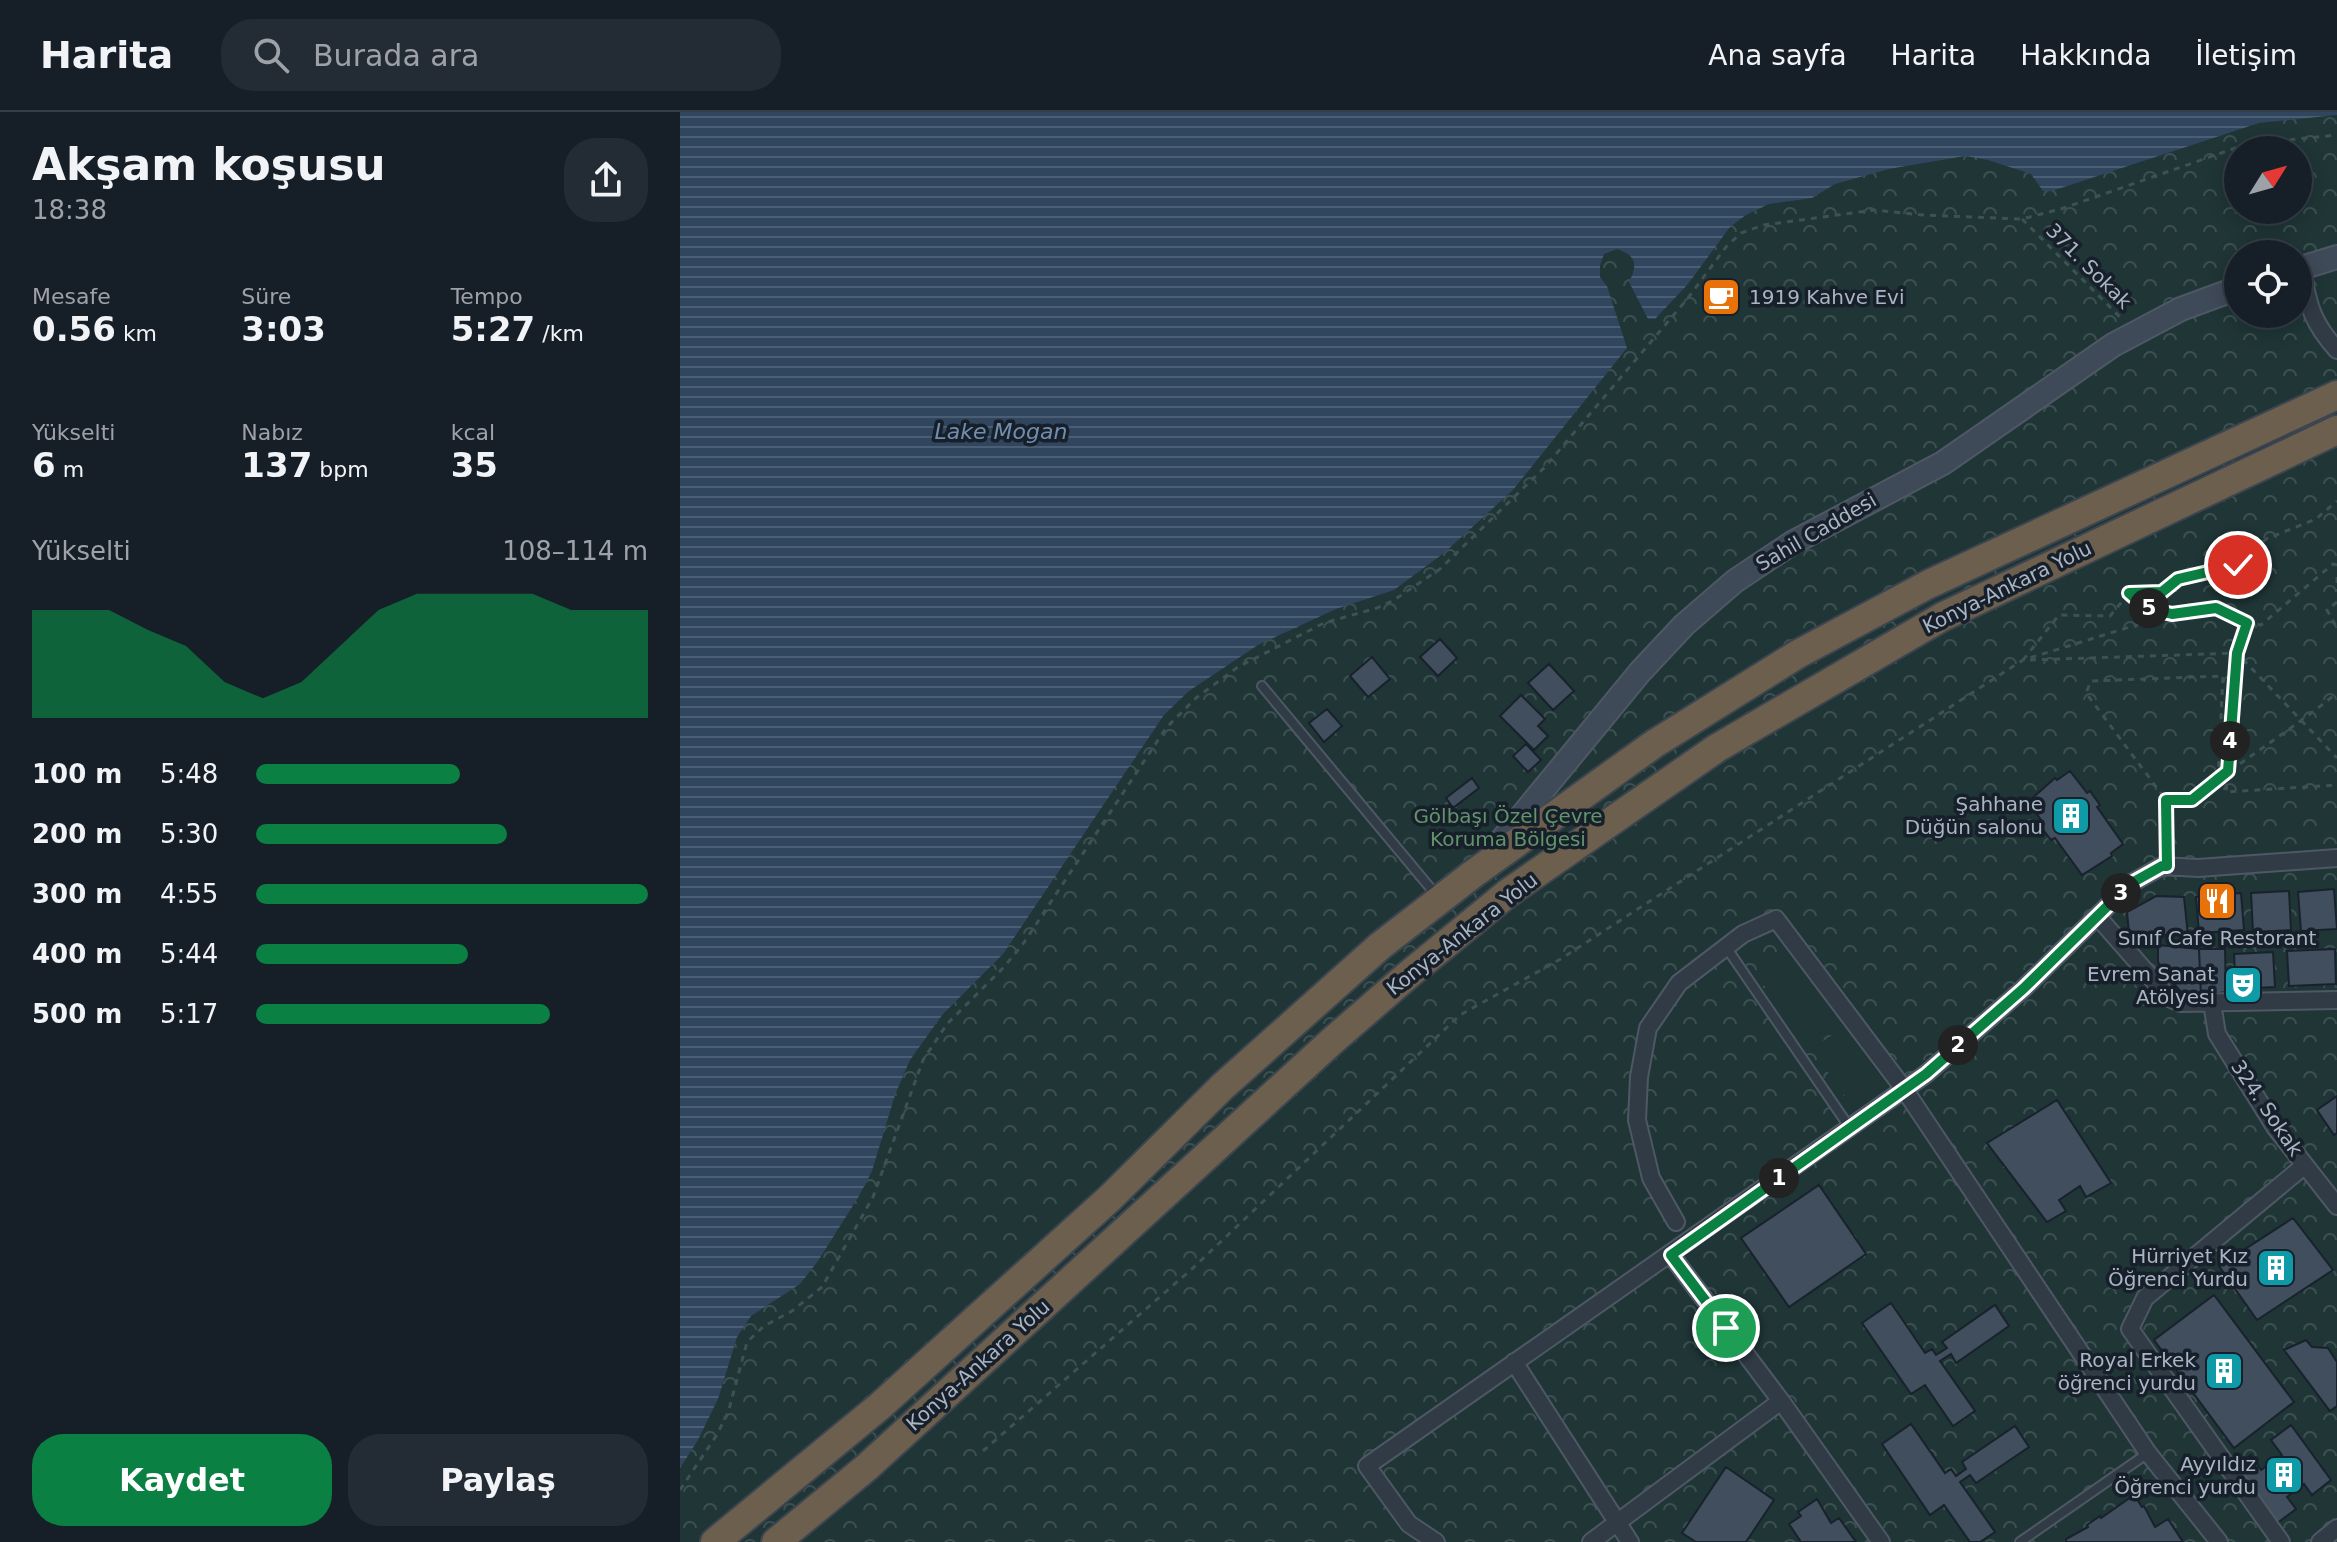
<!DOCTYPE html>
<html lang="tr">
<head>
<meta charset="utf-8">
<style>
	body { margin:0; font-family:"DejaVu Sans",sans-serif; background:#232c34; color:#f1f3f6; height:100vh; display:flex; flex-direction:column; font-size:30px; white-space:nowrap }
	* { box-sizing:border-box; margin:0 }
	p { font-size:26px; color:#9ea2a8 }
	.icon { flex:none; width:44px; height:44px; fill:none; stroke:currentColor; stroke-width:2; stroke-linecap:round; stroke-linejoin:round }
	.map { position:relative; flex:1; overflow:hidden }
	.details { display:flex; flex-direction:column; background:#161f28; width:680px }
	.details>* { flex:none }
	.needle { width:52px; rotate:53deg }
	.controls { position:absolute; left:1544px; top:24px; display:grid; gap:16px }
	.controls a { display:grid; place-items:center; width:88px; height:88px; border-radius:50%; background:#161f28; box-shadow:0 4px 20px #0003,0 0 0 2px #353d45; font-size:40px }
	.pin { position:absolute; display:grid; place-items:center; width:68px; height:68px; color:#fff; margin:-34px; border:4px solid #fff; border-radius:50%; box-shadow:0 2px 8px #0007 }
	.km { position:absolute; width:40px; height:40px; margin:-20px; border-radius:50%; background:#222; color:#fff; font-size:22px; line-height:40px; text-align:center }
	.round { display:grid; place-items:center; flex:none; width:84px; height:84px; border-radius:32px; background:#232c34 }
	.head { display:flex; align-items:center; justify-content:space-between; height:136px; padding:0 32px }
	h1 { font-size:44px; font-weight:700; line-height:60px }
	.stats { display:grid; grid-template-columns:repeat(3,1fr); gap:12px; height:136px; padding:8px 32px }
	.stats div { display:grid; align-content:center }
	.stats b { font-size:34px; font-weight:700 }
	.stats small { font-size:22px; font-weight:400 }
	.stats p { font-size:22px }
	.chart { height:224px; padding:16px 32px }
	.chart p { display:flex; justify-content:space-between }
	.chart svg { width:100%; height:144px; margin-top:8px; fill:#0b8043; opacity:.7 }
	.primary-button { display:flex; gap:16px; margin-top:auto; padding:16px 32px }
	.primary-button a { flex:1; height:92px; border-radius:32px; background:#0b8043; color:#fff; font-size:32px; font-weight:700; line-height:92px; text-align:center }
	.primary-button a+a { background:#232c34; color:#f1f3f6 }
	ul { padding:0 32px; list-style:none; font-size:26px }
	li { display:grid; grid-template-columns:128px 96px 1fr; align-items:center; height:60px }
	li i { height:20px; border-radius:10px; background:#0b8043 }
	header { display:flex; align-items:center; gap:48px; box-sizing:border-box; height:112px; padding:0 40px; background:#161f28; border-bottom:2px solid #353d45 }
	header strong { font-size:38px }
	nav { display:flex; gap:44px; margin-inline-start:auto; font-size:28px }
	.search { width:560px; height:72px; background:#232c34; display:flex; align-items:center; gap:20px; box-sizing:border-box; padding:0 28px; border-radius:32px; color:#9ea2a8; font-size:30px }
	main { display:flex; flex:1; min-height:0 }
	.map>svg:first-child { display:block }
	.forest { fill:url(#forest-crowns); fill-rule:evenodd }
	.pitch { fill:#1f3536 }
	.water { fill:url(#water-rules) }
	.building { fill:#404e5e; stroke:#19222c; stroke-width:2 }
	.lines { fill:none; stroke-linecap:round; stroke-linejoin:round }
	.lane-casing { stroke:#4e5864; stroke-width:12 }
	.street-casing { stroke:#4e5864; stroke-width:20 }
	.secondary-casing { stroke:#4e5864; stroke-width:26 }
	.highway-casing { stroke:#3c4550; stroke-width:32 }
	.path { stroke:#3d5254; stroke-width:3; stroke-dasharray:6 6; stroke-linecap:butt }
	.lane { stroke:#313b46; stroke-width:8 }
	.street { stroke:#313b46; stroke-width:16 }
	.secondary { stroke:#3f4a59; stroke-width:22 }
	.highway { stroke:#6c5f4d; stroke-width:28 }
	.route-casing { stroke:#fff; stroke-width:16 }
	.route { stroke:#0b8043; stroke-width:10 }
	.labels { text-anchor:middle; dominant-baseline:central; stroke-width:7; stroke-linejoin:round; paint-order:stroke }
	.street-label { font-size:20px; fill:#aab5c4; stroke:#17202a }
	.poi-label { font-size:20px; fill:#aab5c4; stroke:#17202a; text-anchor:end }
	.park-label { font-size:20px; fill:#62946b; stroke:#17202a }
	.water-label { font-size:22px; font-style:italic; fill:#718eae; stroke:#17202a }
</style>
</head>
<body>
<header>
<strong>Harita</strong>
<div class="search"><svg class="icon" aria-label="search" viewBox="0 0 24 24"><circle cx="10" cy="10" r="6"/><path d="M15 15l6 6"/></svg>Burada ara</div>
<nav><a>Ana sayfa</a><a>Harita</a><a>Hakkında</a><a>İletişim</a></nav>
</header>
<main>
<section class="details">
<div class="head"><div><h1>Akşam koşusu</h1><p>18:38</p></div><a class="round"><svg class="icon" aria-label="share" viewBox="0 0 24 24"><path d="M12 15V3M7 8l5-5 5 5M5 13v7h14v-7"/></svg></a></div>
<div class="stats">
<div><p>Mesafe</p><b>0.56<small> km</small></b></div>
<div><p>Süre</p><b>3:03</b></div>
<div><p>Tempo</p><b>5:27<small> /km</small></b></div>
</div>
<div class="stats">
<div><p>Yükselti</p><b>6<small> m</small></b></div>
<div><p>Nabız</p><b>137<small> bpm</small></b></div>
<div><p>kcal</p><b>35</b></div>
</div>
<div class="chart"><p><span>Yükselti</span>108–114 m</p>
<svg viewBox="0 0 160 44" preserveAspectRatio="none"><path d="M0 44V11L10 11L20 11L30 17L40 22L50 33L60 38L70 33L80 22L90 11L100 6L110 6L120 6L130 6L140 11L150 11L160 11V44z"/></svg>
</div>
<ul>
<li><b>100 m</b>5:48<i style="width:52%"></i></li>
<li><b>200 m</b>5:30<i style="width:64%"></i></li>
<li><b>300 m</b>4:55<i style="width:100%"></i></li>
<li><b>400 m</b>5:44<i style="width:54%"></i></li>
<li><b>500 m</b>5:17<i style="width:75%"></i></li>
</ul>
<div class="primary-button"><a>Kaydet</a><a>Paylaş</a></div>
</section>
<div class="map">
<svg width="1657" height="1430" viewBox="0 0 1657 1430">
	<defs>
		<pattern id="forest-crowns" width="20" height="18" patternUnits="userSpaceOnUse" patternTransform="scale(2)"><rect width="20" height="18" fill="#1f3536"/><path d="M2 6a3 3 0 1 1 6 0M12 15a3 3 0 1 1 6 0" fill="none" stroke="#3d5051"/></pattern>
		<pattern id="water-rules" width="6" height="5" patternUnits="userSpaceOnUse" patternTransform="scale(2)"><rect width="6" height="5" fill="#30455e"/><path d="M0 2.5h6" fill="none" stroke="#4b5e73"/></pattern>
	</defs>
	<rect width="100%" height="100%" fill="#1d2935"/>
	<!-- forest -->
	<path class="forest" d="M0,0H1657V1430H0ZM1558,38H1618V98H1558ZM1558,142H1618V202H1558Z"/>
	<!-- pitch -->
	<path class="pitch" d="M1113,842L1159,908L1125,931L1079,866Z
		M1165,914L1208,975L1175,999L1132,937Z"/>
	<!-- water -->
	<path class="water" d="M0,0H1657V3L1579,11L1372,79H1363L1351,62L1308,48L1285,44L1209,57L1155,72L1132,86L1089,92L1066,103L1050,115L1008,172L975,207H968L949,170C958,153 956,143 937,137L924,142L920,153V165L927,174L947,236L833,378L764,441L714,478L656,497L578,533L509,579L484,603L323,842L263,902L230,948L215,983L192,1059L179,1084L138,1149L120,1172L71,1204L57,1225L38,1287L18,1328L0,1356Z"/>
	<!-- building -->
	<path class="building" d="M760,527L777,546L758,564L740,545Z
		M692,545L710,567L688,585L670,564Z
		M869,552L894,579L873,598L848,571Z
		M841,583L865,607L858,614L868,624L854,638L820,604Z
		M647,597L662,614L644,630L629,611Z
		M846,632L861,648L848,660L833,644Z
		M1390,659L1407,681L1410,679L1420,693L1417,695L1443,732L1431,741L1432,744L1402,763L1375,726L1371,728L1361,715L1364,712L1348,690L1375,666L1377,668Z
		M792,666L799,676L773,696L766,686Z
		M1654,777L1657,817L1621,819L1618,780Z
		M1609,779L1611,818L1573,820L1571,781Z
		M1561,781L1564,818L1519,821L1516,785Z
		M1476,784L1504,785L1508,824L1449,821L1447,800Z
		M1478,833L1519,837L1521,884L1504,883L1493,871L1478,850Z
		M1519,837H1545L1546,880L1521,884Z
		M1655,837L1656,872L1609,874L1607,839Z
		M1593,840L1595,875L1556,877L1554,842Z
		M1657,984V1021L1654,1023L1637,998Z
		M1377,988L1431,1071L1406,1085L1400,1074L1379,1088L1386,1099L1367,1110L1307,1031Z
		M1139,1073L1186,1142L1109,1195L1061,1126Z
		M1613,1106L1653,1158L1577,1208L1539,1154Z
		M1534,1183L1614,1290L1554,1336L1474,1228Z
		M1211,1191L1245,1241L1252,1237L1256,1243L1267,1236L1262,1230L1315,1193L1329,1214L1276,1251L1271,1242L1260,1249L1295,1299L1273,1314L1245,1273L1231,1282L1182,1211Z
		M1626,1228L1632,1235L1648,1236L1657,1250V1294L1650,1299L1604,1238Z
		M1231,1312L1265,1361L1271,1357L1276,1364L1286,1357L1282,1350L1335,1314L1349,1335L1296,1371L1290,1363L1280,1370L1315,1420L1300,1430H1290L1264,1393L1250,1403L1202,1332Z
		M1611,1313L1651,1368L1632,1383L1624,1372L1607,1385L1616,1397L1596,1412L1555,1355L1571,1343L1581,1358L1602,1343L1591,1328Z
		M1046,1355L1094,1388L1066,1430H1016L1002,1421Z
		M1454,1383L1462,1395L1464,1394L1475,1415L1488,1407L1503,1430H1386V1427L1408,1415L1407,1413L1420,1404L1421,1406Z
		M1137,1387L1151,1411L1159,1406L1176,1430H1121L1109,1412L1121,1404L1118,1400Z"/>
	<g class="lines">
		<defs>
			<path id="lane" d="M582,574L757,784
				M1046,835L1170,1016
				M1340,1430L1468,1341"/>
			<path id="street" d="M1621,156C1629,194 1631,209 1657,238
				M1417,804L1489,886L1500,891L1657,888
				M1532,891L1537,922L1595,1015L1657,1094
				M996,1110L971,1066L957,1008L959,965L968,916L999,871L1063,822L1096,807L1224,977L1468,1341L1539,1430
				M991,1143L1101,1289L1201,1430
				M834,1250L950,1430
				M756,1430L729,1412L687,1354L1246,962L1343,877L1450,772L1482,754L1518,756L1657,746
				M911,1430L1101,1289
				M1601,1430L1450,1217L1465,1186L1625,1053
				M1640,1430L1657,1416"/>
			<path id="secondary" d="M1618,157L1657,145
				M812,740L960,560L1004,513L1055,469L1112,431L1263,351L1433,233L1501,197L1558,176"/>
			<path id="highway" d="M35,1430L200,1294L430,1086L542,975L700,834L793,762L974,632L1118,542L1249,472L1657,283
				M96,1430L187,1355L651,930L728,863L828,781L1037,636L1262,505L1657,318"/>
		</defs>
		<!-- lane casing -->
		<use href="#lane" class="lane-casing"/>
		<!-- street casing -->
		<use href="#street" class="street-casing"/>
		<!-- secondary casing -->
		<use href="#secondary" class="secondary-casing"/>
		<!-- highway casing -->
		<use href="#highway" class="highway-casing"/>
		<!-- path -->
		<path class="path" d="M1342,107L1441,206
			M1657,453L1653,452L1581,513L1567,511L1557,541L1546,680L1657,673
			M1657,465V479
			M1449,481L1466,496L1492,502L1536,496L1567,511
			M1657,490L1647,498L1657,516
			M1343,548L1379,503L1430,504L1449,481L1482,480L1498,467L1558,453L1586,427L1636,407L1657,389
			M1350,548L1557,541L1657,646
			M1538,667L1543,564L1411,569L1406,581L1486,688H1512C1559,650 1610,619 1657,581
			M1486,688L1487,740
			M303,1339L513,1156L780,903L879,848L1343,548L1492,502
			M0,1378L36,1324L48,1301L67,1230L84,1214L112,1199L142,1175L193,1085L243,948L267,912L324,855L343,832L486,616L516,586L558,555L644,511L697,496L714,488L760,457L865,355L1008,186L1046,135L1061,121L1084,113L1194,98L1242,103L1342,107L1381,97L1567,32L1657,23"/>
		<!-- lane -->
		<use href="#lane" class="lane"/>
		<!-- street -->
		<use href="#street" class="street"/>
		<!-- secondary -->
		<use href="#secondary" class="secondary"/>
		<!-- highway -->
		<use href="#highway" class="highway"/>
	</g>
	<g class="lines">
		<defs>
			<path id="route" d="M1046,1216L991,1143L1246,962L1343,877L1450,772L1482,754H1487L1486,688H1512L1548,659L1557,541L1567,511L1536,496L1492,502L1466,496L1449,481L1482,480L1498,467L1558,453"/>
		</defs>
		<!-- route casing -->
		<use href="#route" class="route-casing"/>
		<!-- route -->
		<use href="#route" class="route"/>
	</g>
	<!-- icons -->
	<defs>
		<symbol id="cafe-square" viewBox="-11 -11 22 22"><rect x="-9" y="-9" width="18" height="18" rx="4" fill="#e8710a" stroke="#17202a"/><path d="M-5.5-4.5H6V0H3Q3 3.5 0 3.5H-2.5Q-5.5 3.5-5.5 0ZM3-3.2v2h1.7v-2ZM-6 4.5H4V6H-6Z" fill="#fff"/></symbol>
		<symbol id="building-square" viewBox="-11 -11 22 22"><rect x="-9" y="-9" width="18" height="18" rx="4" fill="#0f9aa8" stroke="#17202a"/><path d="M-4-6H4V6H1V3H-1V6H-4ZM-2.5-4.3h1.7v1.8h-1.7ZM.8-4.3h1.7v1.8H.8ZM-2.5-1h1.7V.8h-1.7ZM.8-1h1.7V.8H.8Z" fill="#fff"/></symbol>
		<symbol id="restaurant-square" viewBox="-11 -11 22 22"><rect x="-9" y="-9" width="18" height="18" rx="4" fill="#e8710a" stroke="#17202a"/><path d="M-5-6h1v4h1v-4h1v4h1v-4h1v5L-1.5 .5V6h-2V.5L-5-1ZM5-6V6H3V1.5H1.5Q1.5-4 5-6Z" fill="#fff"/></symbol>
		<symbol id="theatre-square" viewBox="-11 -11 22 22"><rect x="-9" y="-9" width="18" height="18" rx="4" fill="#0f9aa8" stroke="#17202a"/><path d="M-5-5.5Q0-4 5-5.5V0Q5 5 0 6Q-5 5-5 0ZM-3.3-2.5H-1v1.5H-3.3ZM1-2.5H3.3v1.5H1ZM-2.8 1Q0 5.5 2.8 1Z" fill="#fff"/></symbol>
	</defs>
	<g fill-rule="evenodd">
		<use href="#cafe-square" x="1019" y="163" width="44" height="44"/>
		<use href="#building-square" x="1369" y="682" width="44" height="44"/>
		<use href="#restaurant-square" x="1515" y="767" width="44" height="44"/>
		<use href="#theatre-square" x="1541" y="851" width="44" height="44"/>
		<use href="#building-square" x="1574" y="1134" width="44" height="44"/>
		<use href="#building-square" x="1522" y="1237" width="44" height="44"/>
		<use href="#building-square" x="1582" y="1341" width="44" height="44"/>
	</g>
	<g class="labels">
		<!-- street labels -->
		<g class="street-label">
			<text transform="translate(1409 154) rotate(45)">371. Sokak</text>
			<text transform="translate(1136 420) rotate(-30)">Sahil Caddesi</text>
			<text transform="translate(1327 475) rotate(-26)">Konya-Ankara Yolu</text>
			<text transform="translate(782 822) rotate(-38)">Konya-Ankara Yolu</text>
			<text transform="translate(1587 996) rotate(56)">324. Sokak</text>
			<text transform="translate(298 1253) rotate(-42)">Konya-Ankara Yolu</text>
		</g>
		<!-- poi labels -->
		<g class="poi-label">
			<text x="1069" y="185" text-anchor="start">1919 Kahve Evi</text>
			<text x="1363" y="692">Şahhane<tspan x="1363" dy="23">Düğün salonu</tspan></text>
			<text x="1537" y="826" text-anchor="middle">Sınıf Cafe Restorant</text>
			<text x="1535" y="862">Evrem Sanat<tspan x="1535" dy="23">Atölyesi</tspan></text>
			<text x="1568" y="1144">Hürriyet Kız<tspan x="1568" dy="23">Öğrenci Yurdu</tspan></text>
			<text x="1516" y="1248">Royal Erkek<tspan x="1516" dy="23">öğrenci yurdu</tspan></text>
			<text x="1576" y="1352">Ayyıldız<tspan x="1576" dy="23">Öğrenci yurdu</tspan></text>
		</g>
		<!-- park labels -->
		<g class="park-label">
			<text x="828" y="704">Gölbaşı Özel Çevre<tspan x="828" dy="23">Koruma Bölgesi</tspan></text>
		</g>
		<!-- water labels -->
		<g class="water-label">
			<text x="321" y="319">Lake Mogan</text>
		</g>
	</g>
</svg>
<div class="controls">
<a><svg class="needle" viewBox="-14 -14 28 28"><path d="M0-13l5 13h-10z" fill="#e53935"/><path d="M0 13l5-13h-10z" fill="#9ea2a8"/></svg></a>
<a><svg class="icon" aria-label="locate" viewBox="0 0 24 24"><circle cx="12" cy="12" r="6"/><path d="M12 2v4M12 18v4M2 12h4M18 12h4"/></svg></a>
</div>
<div class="pin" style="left:1046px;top:1216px;background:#1e9e55"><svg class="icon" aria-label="arrive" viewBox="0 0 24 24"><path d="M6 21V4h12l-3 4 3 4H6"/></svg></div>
<div class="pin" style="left:1558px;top:453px;background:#d93025"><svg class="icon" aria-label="check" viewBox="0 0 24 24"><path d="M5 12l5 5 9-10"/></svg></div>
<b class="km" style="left:1099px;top:1066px">1</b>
<b class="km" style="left:1278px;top:933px">2</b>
<b class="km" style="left:1441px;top:781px">3</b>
<b class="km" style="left:1550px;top:629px">4</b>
<b class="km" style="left:1469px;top:496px">5</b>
</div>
</main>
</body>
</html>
